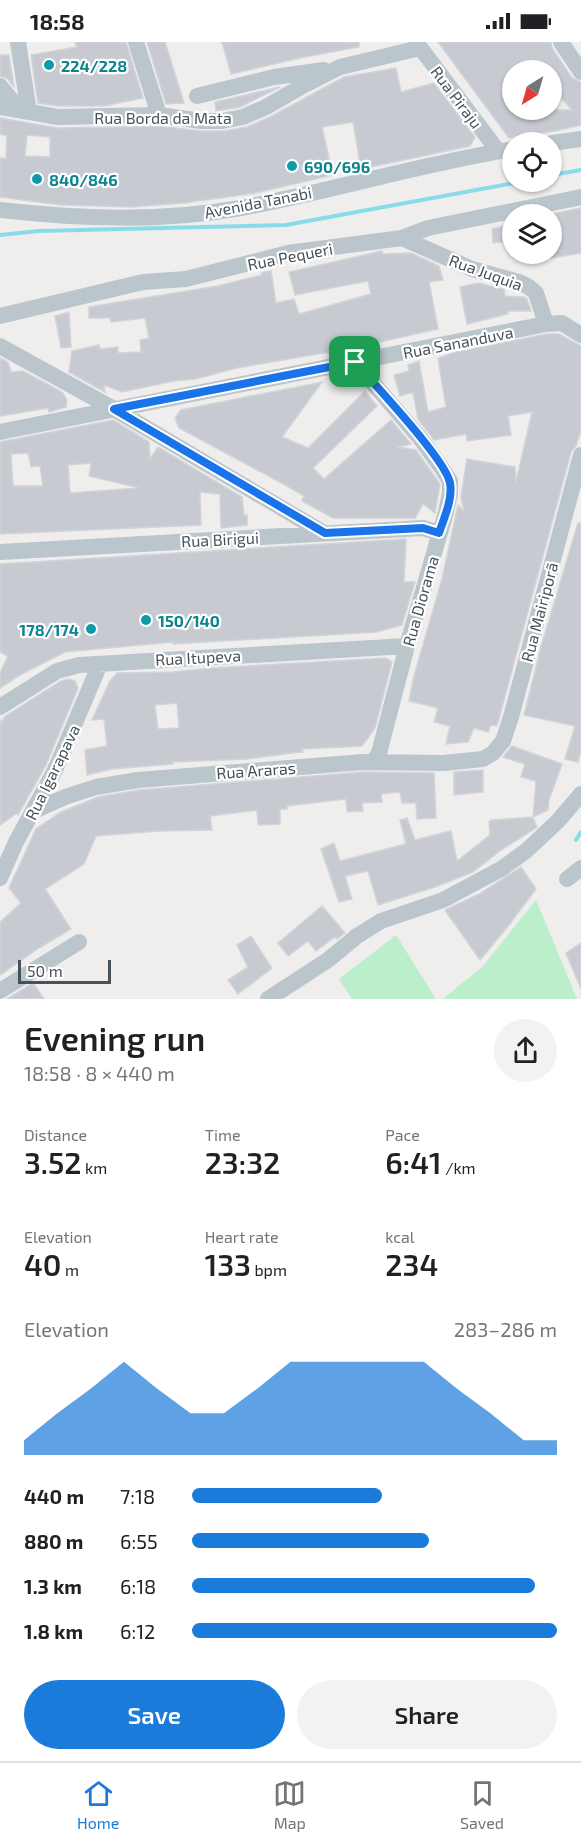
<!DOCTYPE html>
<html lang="en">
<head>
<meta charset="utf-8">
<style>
	body { margin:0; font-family:"Exo 2",sans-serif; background:#f2f2f2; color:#202124; height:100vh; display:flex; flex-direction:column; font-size:22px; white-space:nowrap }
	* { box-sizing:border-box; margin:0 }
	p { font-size:20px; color:#757577 }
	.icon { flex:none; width:33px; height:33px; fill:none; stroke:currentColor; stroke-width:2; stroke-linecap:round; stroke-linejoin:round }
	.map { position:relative; height:957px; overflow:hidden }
	.panel { display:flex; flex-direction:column; background:#fff; flex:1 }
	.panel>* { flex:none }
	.needle { width:39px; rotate:217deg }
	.controls { position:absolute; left:502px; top:18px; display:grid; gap:12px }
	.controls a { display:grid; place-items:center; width:60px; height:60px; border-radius:50%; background:#fff; box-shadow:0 2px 4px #0004; font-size:30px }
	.scale { position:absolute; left:18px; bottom:15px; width:93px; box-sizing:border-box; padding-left:6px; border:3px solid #46525a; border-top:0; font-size:16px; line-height:21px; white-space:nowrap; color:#46525a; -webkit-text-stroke:4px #fff; paint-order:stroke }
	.pin { position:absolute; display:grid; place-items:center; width:51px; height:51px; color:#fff; margin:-26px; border-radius:12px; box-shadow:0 3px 9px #0006 }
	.round { display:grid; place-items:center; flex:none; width:63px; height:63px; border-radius:32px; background:#f2f2f2 }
	.summary { display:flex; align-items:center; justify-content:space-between; height:102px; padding:0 24px }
	h1 { font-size:33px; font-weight:600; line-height:45px }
	.stats { display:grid; grid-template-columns:repeat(3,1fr); gap:9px; height:102px; padding:6px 24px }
	.stats div { display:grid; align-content:center }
	.stats b { font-size:30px; font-weight:600 }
	.stats small { font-size:16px; font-weight:400 }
	.stats p { font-size:16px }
	.chart { height:168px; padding:12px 24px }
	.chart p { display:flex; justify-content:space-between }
	.chart svg { width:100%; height:108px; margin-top:6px; fill:#1b7bdb; opacity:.7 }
	.action { display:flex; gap:12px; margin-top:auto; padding:12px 24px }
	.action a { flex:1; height:69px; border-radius:36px; background:#1b7bdb; color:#fff; font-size:24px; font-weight:600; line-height:69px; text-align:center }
	.action a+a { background:#f2f2f2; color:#202124 }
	ul { padding:0 24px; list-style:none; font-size:20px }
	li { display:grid; grid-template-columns:96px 72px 1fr; align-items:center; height:45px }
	li i { height:15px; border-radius:8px; background:#1b7bdb }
	.status { display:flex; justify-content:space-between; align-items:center; height:42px; padding:0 30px; background:#fff; direction:ltr }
	.status svg { height:16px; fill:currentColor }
	.dock { display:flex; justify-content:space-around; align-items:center; height:84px; border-top:2px solid #e0e0e0; background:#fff; font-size:16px; color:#757577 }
	.dock a { display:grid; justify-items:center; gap:3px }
	.dock .selected { color:#1b7bdb }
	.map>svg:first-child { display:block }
	.green { fill:#bbeecb }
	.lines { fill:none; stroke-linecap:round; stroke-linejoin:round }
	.stream { stroke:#88dcea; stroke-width:4 }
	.building { fill:#c7cad0; stroke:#d1d4d9; stroke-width:1.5; fill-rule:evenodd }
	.minor { stroke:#bbc5cc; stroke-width:16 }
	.route-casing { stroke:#fff; stroke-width:12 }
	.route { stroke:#1a73e8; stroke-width:8 }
	.culture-dot { fill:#0f9aa8; stroke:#fff; stroke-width:2 }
	.labels { text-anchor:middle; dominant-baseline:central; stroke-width:4.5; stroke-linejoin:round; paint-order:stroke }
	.culture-label { font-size:16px; font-weight:bold; fill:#0d838f; stroke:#fff; text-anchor:start }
	.street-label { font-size:16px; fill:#46525a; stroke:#fff }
</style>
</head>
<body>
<div class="status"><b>18:58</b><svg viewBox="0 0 49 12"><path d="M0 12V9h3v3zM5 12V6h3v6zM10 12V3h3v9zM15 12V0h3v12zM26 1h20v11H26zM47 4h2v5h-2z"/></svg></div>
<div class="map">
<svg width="581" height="957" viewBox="0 0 581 957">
	<rect width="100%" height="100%" fill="#f0eded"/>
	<!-- green -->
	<path class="green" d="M536,858L577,957H443L483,924Z
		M396,893L436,957H352L339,937Z"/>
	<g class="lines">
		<!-- stream -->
		<path class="stream" d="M552,133L581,128
			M0,193L39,189L286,183L520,140
			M576,798L581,790"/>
	</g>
	<!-- building -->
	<path class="building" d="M75,0H126L143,56L104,64H59L38,61L31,13L77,5Z
		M147,0H165L184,61L166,62Z
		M222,0H359V5L300,16L231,32Z
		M438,0H551L552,6L572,36L581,40V83L556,89L509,96ZM513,28H552V46L572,68H513Z
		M0,13H9L14,45L8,37L0,34Z
		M396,26L401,50L434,41L475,95L470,104L361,127L353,80L322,85L333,133L255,151L184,161L132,165L61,163L0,155V116L6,117L7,94L0,92V76L58,86L158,84L200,89H224L247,85L270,75L344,35ZM27,93L50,95V115L25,114Z
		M280,45L240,65L216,69L215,60Z
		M581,166V211L552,216V172Z
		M513,181V199L493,201L492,187Z
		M382,209L383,212L411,211L439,224L443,238L429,240L438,287L353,306L237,326L195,337L174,339L122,350L104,343L105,350L69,330L72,309L99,303L100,307L118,305V311L141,310L140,298L149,296L145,276L111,280L110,276H89V265L218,244L262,233L261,231L271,229L276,261L294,257L299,272L371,252L368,239L295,253L289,230Z
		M478,241L504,247L505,254L524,255L527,257L531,269H508V272L467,282L460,245Z
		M69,270L71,305L61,306L55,274Z
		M547,292H559L581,304V388L576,404L571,410L497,684L491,683L488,690L474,686L468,700L446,702L450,684L434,680L438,666L409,659L414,634L442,537L458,463L464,469L461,455L467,417L515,425L516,440L532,370L508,374L511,393L467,399L466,392L434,398L418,377L413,350L400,354L394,333L409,329L408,323L419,319L428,370L446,365L438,316L456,310Z
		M0,316L8,320L11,330L23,329L62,350L67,358L66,365L49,370L48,366L0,374Z
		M322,340L282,395L308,406L365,349L377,364L313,426L324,437L391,378L411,402L397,405L416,408L440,442L435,471L423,462L415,476H333L302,459L304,454L287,444L179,386L175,376L181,368Z
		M113,378L149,400L150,417L158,405L242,455L244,473H247V483L221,486L220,452L200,450L201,483L0,492V400ZM28,411L31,425L40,424L43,444H13L11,412ZM91,421L89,434L139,446L70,451L68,423Z
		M578,481H581V708L578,720L565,717L575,684L524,673L541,605Z
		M406,497L404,540H415L402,583L377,590L173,602V600L65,610L20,633L0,646V631L8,614L0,610V522Z
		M386,616L392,620L375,686L362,704L302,707L303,710L292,711L247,717L173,720V722L112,727L87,733L85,708L107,704L104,677L92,678L110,639L117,631L173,630L211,626ZM177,661L179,686L158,687L155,663Z
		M68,637L75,639L78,646L46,723L18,773L17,771L0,783V677L2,681L4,675L61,639Z
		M512,704L562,722L549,758L548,768L533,775L536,739L521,735L525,722L503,715Z
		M483,728V750L454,753V730Z
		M363,730L434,731L436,776L417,777L416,761H402L400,750L381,752L382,760L362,761L363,769L347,770L346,757L287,764V767H280V782L258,783L257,768L210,774L212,788L159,789L96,794L84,822L45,847L71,887L39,906L0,933V880L21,861L9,846L36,787L61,770L98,755L139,748Z
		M533,775L537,785L533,788L501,808L473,830L435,845L378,863L368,829L345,834L352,857L339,860L321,807L334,801L340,819L406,802L400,778L407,776L415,798L451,789L457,819L490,793L489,780L491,778Z
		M521,825L536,847L509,883L480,918L445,868L481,851Z
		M322,864L345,891L337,897L335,895L316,909L308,899L288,914L278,901Z
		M251,894L272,926L238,952L228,938L248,925L237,903Z
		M581,901V947L566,911Z
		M33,941L44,957H7Z"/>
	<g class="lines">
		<!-- minor -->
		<path class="minor" d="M18,0L29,70
			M136,0L159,73
			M416,0L498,109
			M561,0L581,30
			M0,44L20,68
			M197,54L274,35L324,28
			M0,65L58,75L159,73L201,79H222L243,75L266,65L299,46L340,25L420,6
			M552,101L581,97
			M0,168C80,177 161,180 241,166C332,149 421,122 513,107
			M402,196L472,227L519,240L529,245L536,251L546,282
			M0,274L143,240L186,237L288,211L402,196L428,186L581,155
			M0,304L114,367L324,491
			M355,320L420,396L441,425L450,439V451L446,470L407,604L379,711L373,720
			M0,390L546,282L562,281L581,293
			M0,510L423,486L439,491
			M0,665L57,629L79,623L407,604
			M34,769L65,755L96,745L138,738L363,720L443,721L483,717L493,711L503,699L511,675L581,413
			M0,836L16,800L55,728L100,622
			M567,837L581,826
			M0,949L79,900
			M268,957L328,918L357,894L381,879L443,858L501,827L526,809L558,779L581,752"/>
	</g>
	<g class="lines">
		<defs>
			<path id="route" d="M355,320C374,342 446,418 450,441C453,457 444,476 439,491L423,486L325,491L114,367Z"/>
		</defs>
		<!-- route casing -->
		<use href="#route" class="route-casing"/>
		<!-- route -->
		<use href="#route" class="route"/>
	</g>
	<!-- markers -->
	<g class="culture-dot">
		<circle cx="49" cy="23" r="6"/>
		<circle cx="292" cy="124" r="6"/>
		<circle cx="37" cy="137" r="6"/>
		<circle cx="146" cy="578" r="6"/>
		<circle cx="91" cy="587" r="6"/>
	</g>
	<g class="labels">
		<!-- culture labels -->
		<g class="culture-label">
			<text x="61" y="23">224/228</text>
			<text x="304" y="124">690/696</text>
			<text x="49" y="137">840/846</text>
			<text x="158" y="578">150/140</text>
			<text x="79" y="587" text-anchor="end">178/174</text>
		</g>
		<!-- street labels -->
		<g class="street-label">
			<text transform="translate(457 55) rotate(53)">Rua Piraju</text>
			<text x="163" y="75">Rua Borda da Mata</text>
			<text transform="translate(258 160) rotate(-11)">Avenida Tanabi</text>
			<text transform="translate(290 214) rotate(-11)">Rua Pequeri</text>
			<text transform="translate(486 230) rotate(20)">Rua Juquia</text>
			<text transform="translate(458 300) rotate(-11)">Rua Sananduva</text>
			<text transform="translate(220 497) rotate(-3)">Rua Birigui</text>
			<text transform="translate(420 559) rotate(-74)">Rua Diorama</text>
			<text transform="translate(539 570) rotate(-75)">Rua Mairiporã</text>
			<text transform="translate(198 615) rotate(-3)">Rua Itupeva</text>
			<text transform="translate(256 728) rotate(-4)">Rua Araras</text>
			<text transform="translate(52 730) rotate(-64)">Rua Igarapava</text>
		</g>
	</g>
</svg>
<div class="controls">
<a><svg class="needle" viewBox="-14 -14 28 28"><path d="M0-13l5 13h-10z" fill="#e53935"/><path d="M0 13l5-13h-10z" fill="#757577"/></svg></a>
<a><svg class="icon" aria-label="locate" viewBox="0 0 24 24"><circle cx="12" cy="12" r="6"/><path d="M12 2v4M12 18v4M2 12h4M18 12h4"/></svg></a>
<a><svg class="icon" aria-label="layers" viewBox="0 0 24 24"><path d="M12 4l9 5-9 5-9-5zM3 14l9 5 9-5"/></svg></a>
</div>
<div class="scale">50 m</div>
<div class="pin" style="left:355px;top:320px;background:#1e9e55"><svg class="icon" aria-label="arrive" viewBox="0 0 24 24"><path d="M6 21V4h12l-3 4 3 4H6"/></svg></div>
</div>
<section class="panel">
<div class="summary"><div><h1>Evening run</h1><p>18:58 · 8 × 440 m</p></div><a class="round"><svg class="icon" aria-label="share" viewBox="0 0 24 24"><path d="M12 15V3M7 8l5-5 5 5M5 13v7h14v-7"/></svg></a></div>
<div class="stats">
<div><p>Distance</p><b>3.52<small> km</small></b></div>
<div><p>Time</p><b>23:32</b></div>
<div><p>Pace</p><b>6:41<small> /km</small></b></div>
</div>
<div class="stats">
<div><p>Elevation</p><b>40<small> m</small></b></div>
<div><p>Heart rate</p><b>133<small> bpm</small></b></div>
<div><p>kcal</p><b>234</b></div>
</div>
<div class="chart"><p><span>Elevation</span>283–286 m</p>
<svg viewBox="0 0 160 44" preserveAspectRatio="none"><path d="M0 44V38L10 27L20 17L30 6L40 17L50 27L60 27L70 17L80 6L90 6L100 6L110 6L120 6L130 17L140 27L150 38L160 38V44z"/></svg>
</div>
<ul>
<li><b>440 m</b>7:18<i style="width:52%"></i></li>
<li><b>880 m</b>6:55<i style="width:65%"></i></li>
<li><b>1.3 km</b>6:18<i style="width:94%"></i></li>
<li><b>1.8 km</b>6:12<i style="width:100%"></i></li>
</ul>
<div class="action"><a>Save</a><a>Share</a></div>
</section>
<nav class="dock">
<a class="selected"><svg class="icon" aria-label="home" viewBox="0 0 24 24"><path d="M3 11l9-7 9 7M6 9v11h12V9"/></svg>Home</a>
<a><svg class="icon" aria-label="map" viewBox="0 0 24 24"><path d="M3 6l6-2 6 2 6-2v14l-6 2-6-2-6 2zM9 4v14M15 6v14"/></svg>Map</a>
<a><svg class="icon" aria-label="saved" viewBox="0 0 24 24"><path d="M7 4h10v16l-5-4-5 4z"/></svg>Saved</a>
</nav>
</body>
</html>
